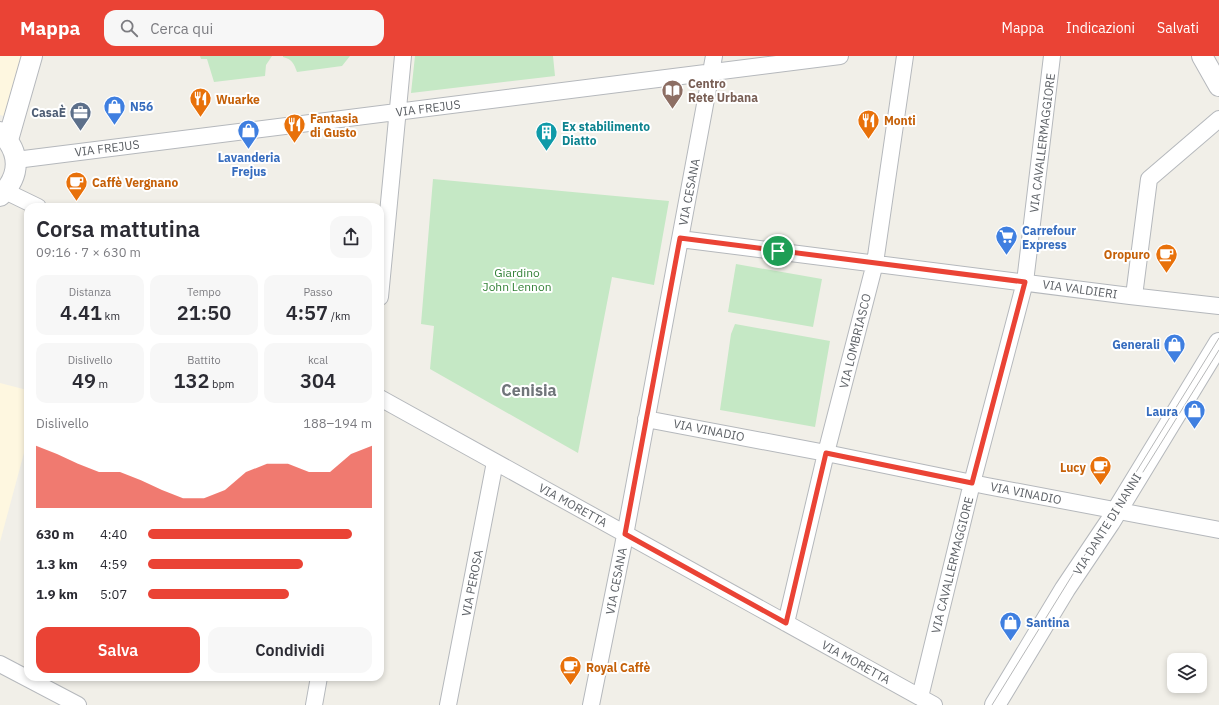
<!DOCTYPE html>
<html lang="it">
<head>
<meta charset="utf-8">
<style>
	body { margin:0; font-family:"IBM Plex Sans",sans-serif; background:#f7f7f7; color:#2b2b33; height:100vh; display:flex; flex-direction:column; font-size:15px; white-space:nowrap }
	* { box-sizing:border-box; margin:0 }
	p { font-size:13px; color:#7c7c81 }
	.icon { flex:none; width:22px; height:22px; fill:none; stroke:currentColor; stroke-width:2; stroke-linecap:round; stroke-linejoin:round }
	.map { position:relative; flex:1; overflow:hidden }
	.side { position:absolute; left:24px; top:147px; width:360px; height:478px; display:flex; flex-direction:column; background:#fff; border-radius:12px; box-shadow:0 2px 6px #0003 }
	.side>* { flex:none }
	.controls { position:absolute; left:1167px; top:597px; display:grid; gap:8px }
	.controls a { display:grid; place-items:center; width:40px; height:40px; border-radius:8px; background:#fff; box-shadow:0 2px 6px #0003; font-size:20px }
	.pin { position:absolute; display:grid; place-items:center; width:34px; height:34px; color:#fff; margin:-17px; border:2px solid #fff; border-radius:50%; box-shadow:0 1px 4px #0007 }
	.round { display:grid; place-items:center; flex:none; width:42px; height:42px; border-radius:12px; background:#f7f7f7 }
	.headline { display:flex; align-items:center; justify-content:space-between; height:68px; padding:0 12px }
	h1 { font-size:22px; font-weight:600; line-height:30px }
	.figures { display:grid; grid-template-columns:repeat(3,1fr); gap:6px; height:68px; padding:4px 12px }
	.figures div { display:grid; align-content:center; border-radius:10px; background:#f7f7f7; text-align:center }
	.figures b { font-size:20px; font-weight:600 }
	.figures small { font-size:11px; font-weight:400 }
	.figures p { font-size:11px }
	.chart { height:112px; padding:8px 12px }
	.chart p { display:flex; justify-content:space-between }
	.chart svg { width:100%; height:72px; margin-top:4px; fill:#ea4335; opacity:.7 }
	.action { display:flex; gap:8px; margin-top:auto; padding:8px 12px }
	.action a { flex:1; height:46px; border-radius:12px; background:#ea4335; color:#fff; font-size:16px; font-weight:600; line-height:46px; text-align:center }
	.action a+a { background:#f7f7f7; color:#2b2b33 }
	ul { padding:0 12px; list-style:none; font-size:13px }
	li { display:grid; grid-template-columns:64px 48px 1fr; align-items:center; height:30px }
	li i { height:10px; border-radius:5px; background:#ea4335 }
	header { display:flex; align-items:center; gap:24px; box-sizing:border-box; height:56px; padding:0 20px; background:#ea4335; color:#fff }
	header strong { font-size:19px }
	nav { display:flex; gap:22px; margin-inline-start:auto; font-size:14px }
	.search { width:280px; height:36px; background:#f7f7f7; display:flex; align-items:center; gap:10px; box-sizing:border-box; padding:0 14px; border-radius:12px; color:#7c7c81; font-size:15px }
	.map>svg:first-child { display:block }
	.commercial { fill:#fef7e0 }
	.green { fill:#c5e8c5 }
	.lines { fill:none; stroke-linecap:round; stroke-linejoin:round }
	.minor-casing { stroke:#b5b8bc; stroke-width:18 }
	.tertiary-casing { stroke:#b5b8bc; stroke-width:22 }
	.minor { stroke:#fff; stroke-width:16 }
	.tertiary { stroke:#fff; stroke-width:20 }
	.tram { stroke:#b6b7b8; stroke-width:1 }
	.route-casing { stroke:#fff; stroke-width:8 }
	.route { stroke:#ea4335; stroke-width:5 }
	.labels { text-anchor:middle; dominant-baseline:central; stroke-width:4; stroke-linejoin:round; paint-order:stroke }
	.education-label { font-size:12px; font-weight:bold; fill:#785e54; stroke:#fff; text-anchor:start }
	.food-label { font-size:12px; font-weight:bold; fill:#c56008; stroke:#fff; text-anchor:start }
	.shop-label { font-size:12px; font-weight:bold; fill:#366cbe; stroke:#fff; text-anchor:start }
	.street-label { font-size:12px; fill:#5f6368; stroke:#fff }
	.service-label { font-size:12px; font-weight:bold; fill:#4e5e75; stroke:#fff; text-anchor:end }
	.culture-label { font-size:12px; font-weight:bold; fill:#0d838f; stroke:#fff; text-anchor:start }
	.park-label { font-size:12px; fill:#348238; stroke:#fff }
	.district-label { font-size:16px; font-weight:bold; fill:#70757a; stroke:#fff }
</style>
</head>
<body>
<header>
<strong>Mappa</strong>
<div class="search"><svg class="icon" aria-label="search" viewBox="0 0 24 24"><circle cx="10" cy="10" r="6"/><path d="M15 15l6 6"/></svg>Cerca qui</div>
<nav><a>Mappa</a><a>Indicazioni</a><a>Salvati</a></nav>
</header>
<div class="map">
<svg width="1219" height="649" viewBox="0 0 1219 649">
	<rect width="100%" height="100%" fill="#f1efe8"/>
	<!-- commercial -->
	<path class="commercial" d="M0,0H28L11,62L0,59Z
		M0,327L27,334L28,335V382L0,486Z"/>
	<!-- green -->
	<path class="green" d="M200,0H272L266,9L265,20L214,26L207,3H201Z
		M283,0H350L342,10L297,16C294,8 292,3 283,1Z
		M415,0H553L555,20L411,37Z
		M433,123L669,145L654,229L612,221L578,397L430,313L434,270L421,268Z
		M736,208L822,223L813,271L728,256Z
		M735,268L830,285L815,371L720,354L731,278Z"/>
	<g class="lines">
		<defs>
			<path id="minor" d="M16,104L840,0
				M5,135L38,151
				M680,183L1130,240L1219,250
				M1134,240L1149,123L1219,63
				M380,241L403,0
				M380,342L934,649
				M646,363L826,397L987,430L1219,474
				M786,567L826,397L875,207L905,0
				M0,608L78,649
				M920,641L972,427L1025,226L1052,0
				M314,649L319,621
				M448,649L495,406
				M591,649L623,490L714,0"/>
			<path id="tertiary" d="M1202,0L1219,30
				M0,76C21,96 21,120 0,140
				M8,84L32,0
				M995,649L1065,533L1110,466L1219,287"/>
		</defs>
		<!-- minor casing -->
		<use href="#minor" class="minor-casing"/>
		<!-- tertiary casing -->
		<use href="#tertiary" class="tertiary-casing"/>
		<!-- minor -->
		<use href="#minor" class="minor"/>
		<!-- tertiary -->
		<use href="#tertiary" class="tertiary"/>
		<!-- tram -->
		<path class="tram" d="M1143,416L1219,294
			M992,649L1219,282"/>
	</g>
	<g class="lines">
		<defs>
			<path id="route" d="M680,182L1025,226L972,427L826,397L786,567L625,478Z"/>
		</defs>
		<!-- route casing -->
		<use href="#route" class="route-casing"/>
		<!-- route -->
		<use href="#route" class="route"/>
	</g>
	<!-- icons -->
	<defs>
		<symbol id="library-pin" viewBox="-11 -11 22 30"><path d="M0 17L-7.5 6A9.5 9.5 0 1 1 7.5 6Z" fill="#8d6e63" stroke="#fff"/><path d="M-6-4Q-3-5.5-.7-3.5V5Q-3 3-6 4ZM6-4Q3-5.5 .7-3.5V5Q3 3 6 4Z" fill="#fff"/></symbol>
		<symbol id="restaurant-pin" viewBox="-11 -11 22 30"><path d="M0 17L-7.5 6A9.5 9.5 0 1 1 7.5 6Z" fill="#e8710a" stroke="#fff"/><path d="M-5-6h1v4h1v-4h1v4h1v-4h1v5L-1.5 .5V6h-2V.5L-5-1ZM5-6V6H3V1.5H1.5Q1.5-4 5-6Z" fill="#fff"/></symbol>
		<symbol id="shop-pin" viewBox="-11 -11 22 30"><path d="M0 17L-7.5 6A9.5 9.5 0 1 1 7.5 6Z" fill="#3f7fe0" stroke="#fff"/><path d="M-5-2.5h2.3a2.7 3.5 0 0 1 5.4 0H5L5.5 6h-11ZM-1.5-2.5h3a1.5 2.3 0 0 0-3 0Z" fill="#fff"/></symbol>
		<symbol id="office-pin" viewBox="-11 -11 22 30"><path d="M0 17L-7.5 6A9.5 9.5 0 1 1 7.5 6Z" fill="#5c6f8a" stroke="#fff"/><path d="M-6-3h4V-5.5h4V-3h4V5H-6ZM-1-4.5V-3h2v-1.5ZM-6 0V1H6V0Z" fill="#fff"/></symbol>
		<symbol id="building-pin" viewBox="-11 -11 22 30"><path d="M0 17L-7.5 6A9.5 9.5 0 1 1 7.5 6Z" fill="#0f9aa8" stroke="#fff"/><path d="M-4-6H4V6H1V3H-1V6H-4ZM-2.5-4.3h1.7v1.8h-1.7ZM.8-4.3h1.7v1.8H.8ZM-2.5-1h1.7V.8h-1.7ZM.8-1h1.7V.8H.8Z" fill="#fff"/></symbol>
		<symbol id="cafe-pin" viewBox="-11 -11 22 30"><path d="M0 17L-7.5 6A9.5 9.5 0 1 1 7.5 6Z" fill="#e8710a" stroke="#fff"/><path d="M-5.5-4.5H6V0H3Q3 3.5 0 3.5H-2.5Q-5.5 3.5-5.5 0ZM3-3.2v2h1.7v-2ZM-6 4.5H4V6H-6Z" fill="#fff"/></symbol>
		<symbol id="supermarket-pin" viewBox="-11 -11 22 30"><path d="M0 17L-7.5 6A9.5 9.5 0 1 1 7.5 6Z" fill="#3f7fe0" stroke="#fff"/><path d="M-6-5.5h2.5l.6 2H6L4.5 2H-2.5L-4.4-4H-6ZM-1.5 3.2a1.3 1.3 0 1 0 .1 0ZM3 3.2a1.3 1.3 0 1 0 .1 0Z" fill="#fff"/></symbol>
	</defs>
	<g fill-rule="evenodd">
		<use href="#library-pin" x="660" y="22" width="25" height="34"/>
		<use href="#restaurant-pin" x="188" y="30" width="25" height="34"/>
		<use href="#shop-pin" x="102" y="38" width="25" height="34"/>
		<use href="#office-pin" x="68" y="44" width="25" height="34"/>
		<use href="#restaurant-pin" x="856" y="52" width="25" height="34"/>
		<use href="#restaurant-pin" x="282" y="56" width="25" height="34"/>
		<use href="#shop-pin" x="236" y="62" width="25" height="34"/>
		<use href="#building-pin" x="534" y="64" width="25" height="34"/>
		<use href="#cafe-pin" x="64" y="114" width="25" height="34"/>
		<use href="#supermarket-pin" x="994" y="168" width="25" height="34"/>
		<use href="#cafe-pin" x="1154" y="186" width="25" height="34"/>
		<use href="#shop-pin" x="1162" y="276" width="25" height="34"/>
		<use href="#shop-pin" x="1182" y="342" width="25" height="34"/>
		<use href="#cafe-pin" x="1088" y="398" width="25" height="34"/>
		<use href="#shop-pin" x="998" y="554" width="25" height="34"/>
		<use href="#cafe-pin" x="558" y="598" width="25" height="34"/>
	</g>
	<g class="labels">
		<!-- education labels -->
		<g class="education-label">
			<text x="688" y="27">Centro<tspan x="688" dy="14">Rete Urbana</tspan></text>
		</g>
		<!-- food labels -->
		<g class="food-label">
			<text x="216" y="43">Wuarke</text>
			<text x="310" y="62">Fantasia<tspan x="310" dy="14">di Gusto</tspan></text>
			<text x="884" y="64">Monti</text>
			<text x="92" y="126">Caffè Vergnano</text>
			<text x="1150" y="198" text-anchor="end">Oropuro</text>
			<text x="1086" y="411" text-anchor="end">Lucy</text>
			<text x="586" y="611">Royal Caffè</text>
		</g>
		<!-- shop labels -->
		<g class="shop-label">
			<text x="130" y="50">N56</text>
			<text x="249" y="101" text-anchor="middle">Lavanderia<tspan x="249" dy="14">Frejus</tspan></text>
			<text x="1022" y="174">Carrefour<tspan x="1022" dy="14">Express</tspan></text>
			<text x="1160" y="288" text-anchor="end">Generali</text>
			<text x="1178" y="355" text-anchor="end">Laura</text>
			<text x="1026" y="566">Santina</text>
		</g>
		<!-- street labels -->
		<g class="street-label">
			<text transform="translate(428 52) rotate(-7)">VIA FREJUS</text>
			<text transform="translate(1042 87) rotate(-83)">VIA CAVALLERMAGGIORE</text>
			<text transform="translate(107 92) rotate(-7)">VIA FREJUS</text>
			<text transform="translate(689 136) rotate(-79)">VIA CESANA</text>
			<text transform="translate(1080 233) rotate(8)">VIA VALDIERI</text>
			<text transform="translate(855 285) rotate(-76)">VIA LOMBRIASCO</text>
			<text transform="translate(709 374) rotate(11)">VIA VINADIO</text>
			<text transform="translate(1026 437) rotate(11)">VIA VINADIO</text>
			<text transform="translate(573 449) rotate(29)">VIA MORETTA</text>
			<text transform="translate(1107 468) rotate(-58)">VIA DANTE DI NANNI</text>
			<text transform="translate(952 509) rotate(-76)">VIA CAVALLERMAGGIORE</text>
			<text transform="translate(616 525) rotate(-79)">VIA CESANA</text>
			<text transform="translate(472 527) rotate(-79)">VIA PEROSA</text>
			<text transform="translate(856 606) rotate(29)">VIA MORETTA</text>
		</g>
		<!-- service labels -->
		<g class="service-label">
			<text x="66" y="56">CasaÈ</text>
		</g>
		<!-- culture labels -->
		<g class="culture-label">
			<text x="562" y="70">Ex stabilimento<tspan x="562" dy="14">Diatto</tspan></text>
		</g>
		<!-- park labels -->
		<g class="park-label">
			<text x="517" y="216">Giardino<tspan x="517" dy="14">John Lennon</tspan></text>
		</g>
		<!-- district labels -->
		<g class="district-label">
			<text x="529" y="334">Cenisia</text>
		</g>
	</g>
</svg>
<div class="controls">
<a><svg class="icon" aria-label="layers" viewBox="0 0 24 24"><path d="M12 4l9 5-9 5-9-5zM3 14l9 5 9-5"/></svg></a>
</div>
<div class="pin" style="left:778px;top:195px;background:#1e9e55"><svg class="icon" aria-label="arrive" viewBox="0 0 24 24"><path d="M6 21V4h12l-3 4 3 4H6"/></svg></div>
<section class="side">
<div class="headline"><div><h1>Corsa mattutina</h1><p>09:16 · 7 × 630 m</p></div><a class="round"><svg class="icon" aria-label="share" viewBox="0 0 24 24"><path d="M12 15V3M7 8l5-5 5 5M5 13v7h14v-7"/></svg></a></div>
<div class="figures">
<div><p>Distanza</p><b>4.41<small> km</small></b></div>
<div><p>Tempo</p><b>21:50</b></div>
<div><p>Passo</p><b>4:57<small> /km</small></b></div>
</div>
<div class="figures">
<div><p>Dislivello</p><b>49<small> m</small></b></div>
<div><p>Battito</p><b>132<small> bpm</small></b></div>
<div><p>kcal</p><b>304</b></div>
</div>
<div class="chart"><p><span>Dislivello</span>188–194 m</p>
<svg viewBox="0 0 160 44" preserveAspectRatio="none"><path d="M0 44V6L10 11L20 17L30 22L40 22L50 27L60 33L70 38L80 38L90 33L100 22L110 17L120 17L130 22L140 22L150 11L160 6V44z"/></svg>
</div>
<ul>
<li><b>630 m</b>4:40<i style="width:91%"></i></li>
<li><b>1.3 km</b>4:59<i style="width:69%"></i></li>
<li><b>1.9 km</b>5:07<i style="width:63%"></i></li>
</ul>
<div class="action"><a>Salva</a><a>Condividi</a></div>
</section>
</div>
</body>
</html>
